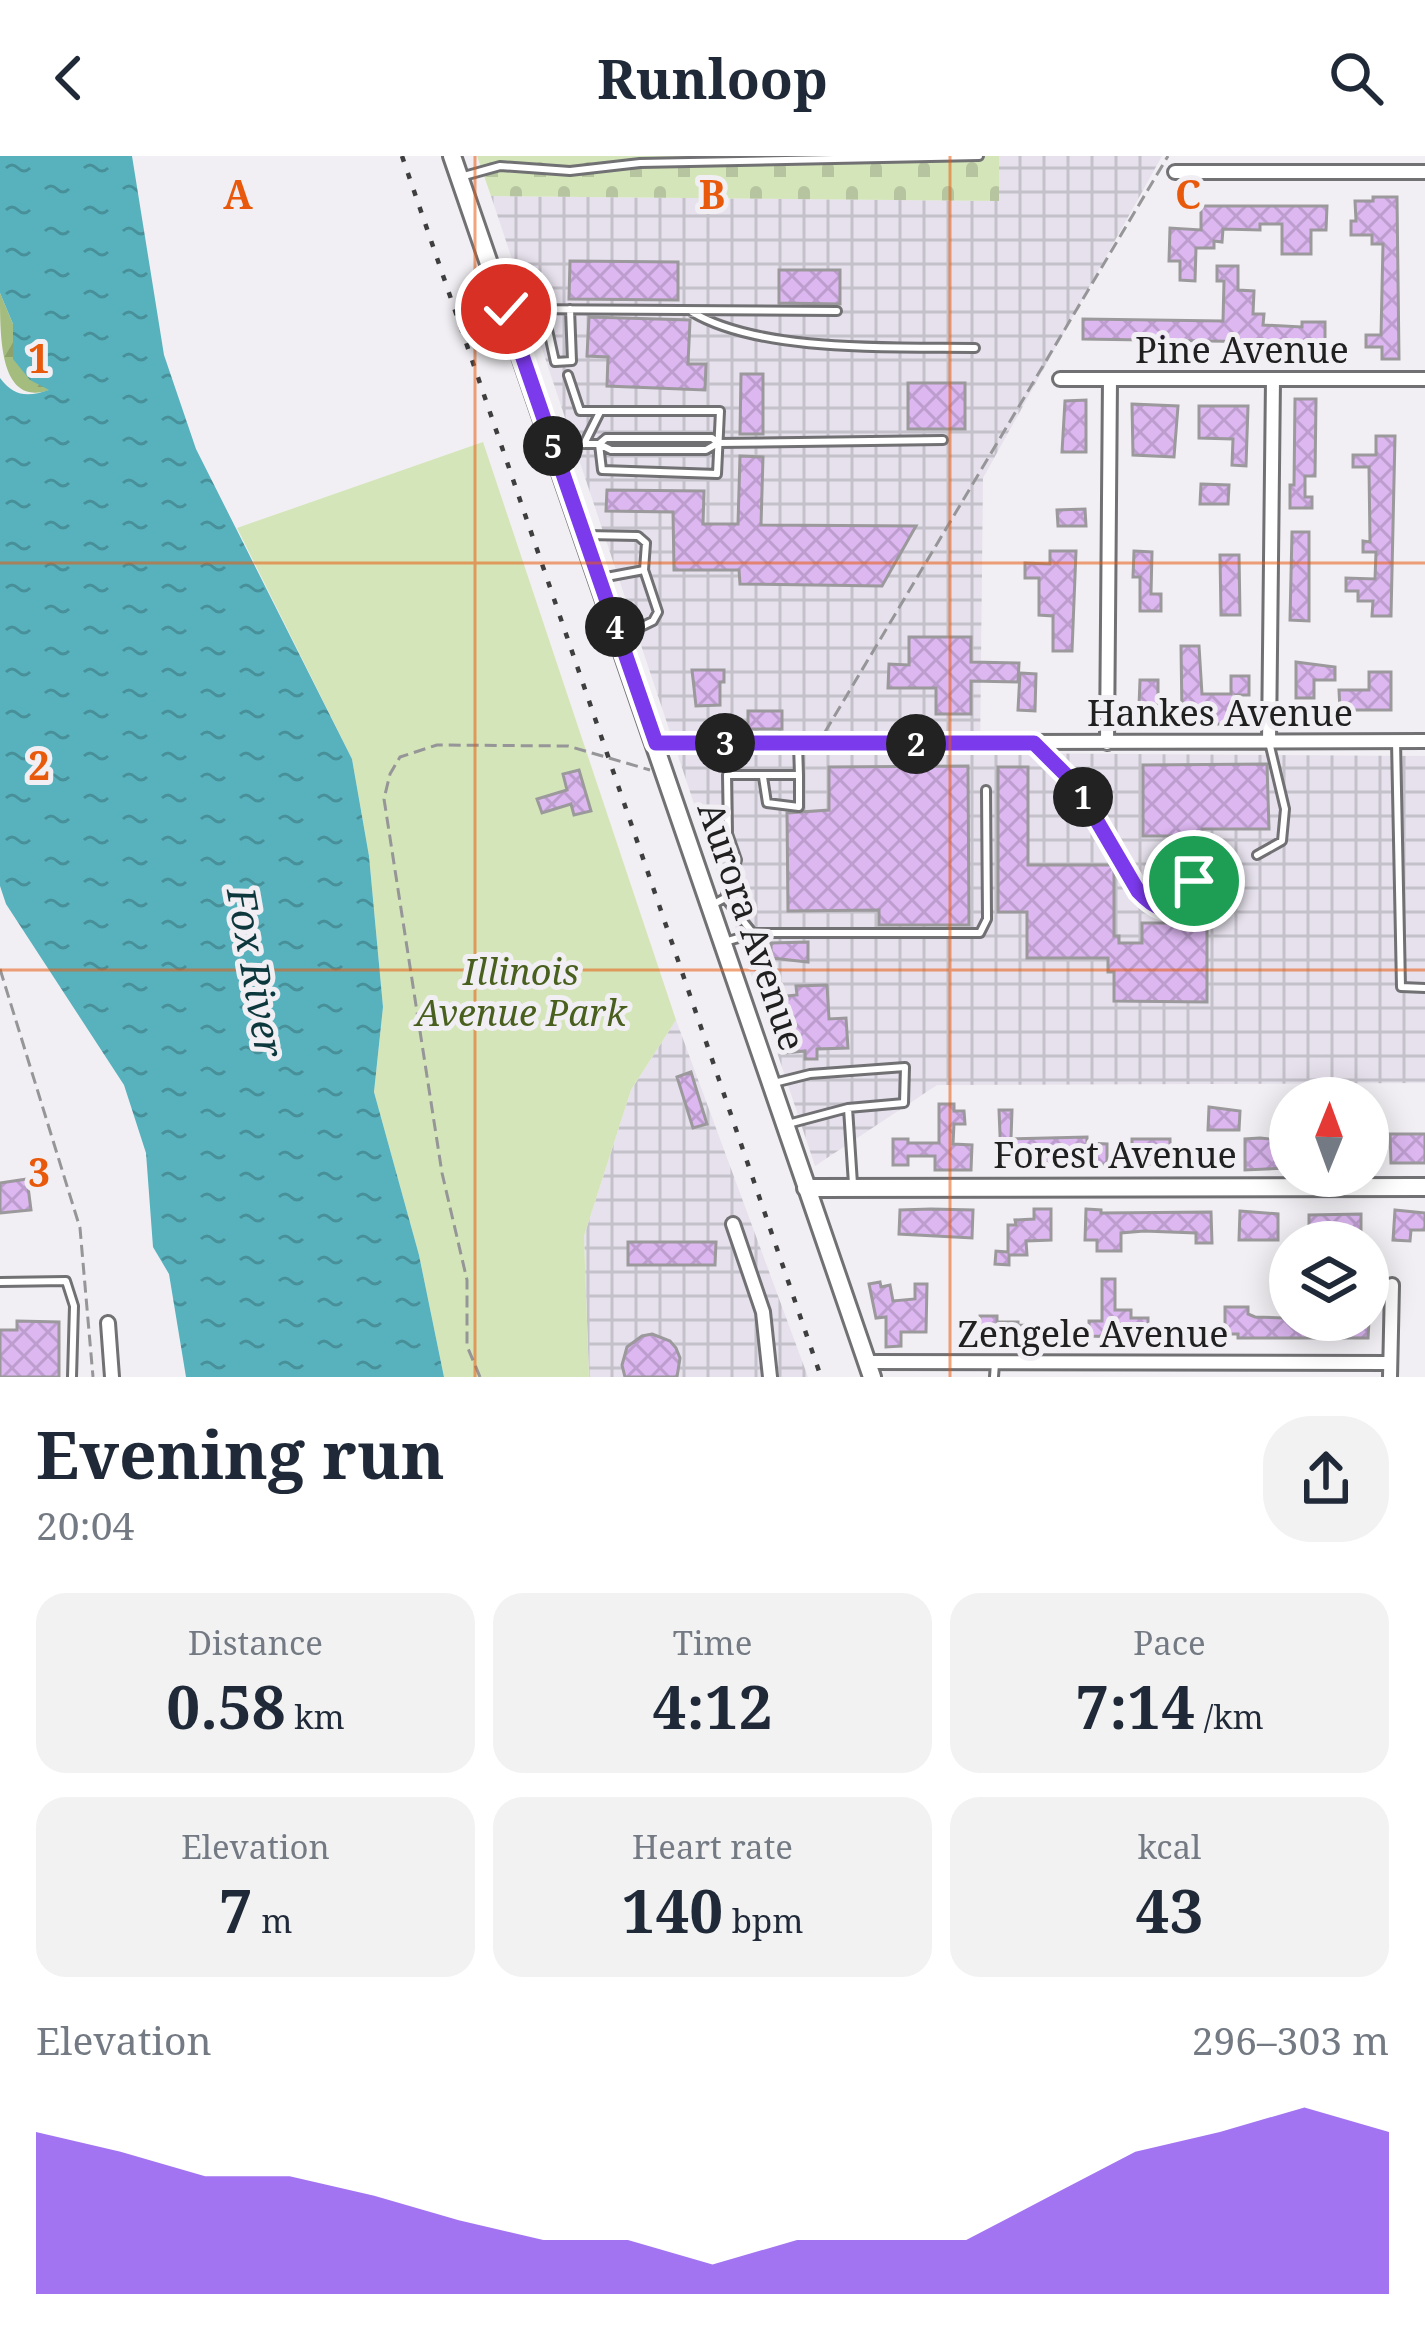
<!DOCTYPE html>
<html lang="en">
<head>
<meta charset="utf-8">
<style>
	body { margin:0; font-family:"Noto Serif",serif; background:#f2f2f3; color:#1f2937; height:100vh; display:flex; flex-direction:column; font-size:45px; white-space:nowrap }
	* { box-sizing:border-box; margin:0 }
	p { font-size:39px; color:#747a83 }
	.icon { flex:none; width:66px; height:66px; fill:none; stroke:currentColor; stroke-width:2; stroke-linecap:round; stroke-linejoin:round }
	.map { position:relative; height:1221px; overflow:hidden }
	.side { display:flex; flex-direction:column; background:#fff; flex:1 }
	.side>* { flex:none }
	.needle { width:78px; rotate:1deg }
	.controls { position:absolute; left:1269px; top:921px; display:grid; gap:24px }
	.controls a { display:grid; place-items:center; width:120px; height:120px; border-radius:50%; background:#fff; box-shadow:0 6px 30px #0003; font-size:60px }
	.pin { position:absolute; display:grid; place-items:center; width:102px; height:102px; color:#fff; margin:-51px; border:6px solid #fff; border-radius:50%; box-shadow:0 3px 12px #0007 }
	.km { position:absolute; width:60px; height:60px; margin:-30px; border-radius:50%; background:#222; color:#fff; font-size:33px; line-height:60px; text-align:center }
	.round { display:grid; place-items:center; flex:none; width:126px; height:126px; border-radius:48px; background:#f2f2f3 }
	.head { display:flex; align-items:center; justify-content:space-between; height:204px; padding:0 36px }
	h1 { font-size:66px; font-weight:700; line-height:90px }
	.stats { display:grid; grid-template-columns:repeat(3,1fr); gap:18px; height:204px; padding:12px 36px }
	.stats div { display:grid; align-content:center; border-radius:30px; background:#f2f2f3; text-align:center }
	.stats b { font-size:60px; font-weight:700 }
	.stats small { font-size:33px; font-weight:400 }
	.stats p { font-size:33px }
	.chart { height:336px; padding:24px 36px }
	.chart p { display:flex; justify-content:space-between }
	.chart svg { width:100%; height:216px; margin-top:12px; fill:#7c3aed; opacity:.7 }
	header { display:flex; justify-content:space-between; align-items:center; height:156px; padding:0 36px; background:#fff; font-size:54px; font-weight:700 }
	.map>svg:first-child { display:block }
	.industrial { fill:url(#industrial-grid) }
	.green { fill:#d4e6b9 }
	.forest { fill:url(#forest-firs) }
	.cemetery { fill:url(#cemetery-stones) }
	.water { fill:url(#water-ripples) }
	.building { fill:url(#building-cross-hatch); stroke:#9b999c; stroke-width:3 }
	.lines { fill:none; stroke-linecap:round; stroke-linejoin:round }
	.lane-casing { stroke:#717073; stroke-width:12 }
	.street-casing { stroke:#717073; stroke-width:18 }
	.secondary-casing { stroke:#717073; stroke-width:22 }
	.path { stroke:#969598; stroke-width:3; stroke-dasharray:12 6; stroke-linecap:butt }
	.lane { stroke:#fff; stroke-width:6 }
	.street { stroke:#fff; stroke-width:12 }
	.secondary { stroke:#fff; stroke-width:16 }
	.rail { stroke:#3e3e3f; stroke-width:4.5; stroke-dasharray:6 12; stroke-linecap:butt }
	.route-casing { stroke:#fff; stroke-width:24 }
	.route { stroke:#7c3aed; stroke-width:15 }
	.grid { fill:none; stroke:#e8590c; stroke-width:3; stroke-opacity:0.55 }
	.labels { text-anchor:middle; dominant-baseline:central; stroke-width:10; stroke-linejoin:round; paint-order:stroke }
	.street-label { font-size:36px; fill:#202021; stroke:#f1eff3 }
	.park-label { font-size:36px; font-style:italic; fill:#495f1e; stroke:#f1eff3 }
	.water-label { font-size:39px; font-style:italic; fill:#0c383d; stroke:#f1eff3 }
	.grid-label { font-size:39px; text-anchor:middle; font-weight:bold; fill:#e8590c; stroke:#f1eff3; stroke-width:10; stroke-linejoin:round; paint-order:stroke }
</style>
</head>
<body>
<header><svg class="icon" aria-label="back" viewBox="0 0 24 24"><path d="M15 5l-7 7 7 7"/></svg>Runloop<svg class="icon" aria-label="search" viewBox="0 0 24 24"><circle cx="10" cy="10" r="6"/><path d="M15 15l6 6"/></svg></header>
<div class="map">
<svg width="1425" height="1221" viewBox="0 0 1425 1221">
	<defs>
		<pattern id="industrial-grid" width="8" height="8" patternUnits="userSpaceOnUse" patternTransform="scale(3)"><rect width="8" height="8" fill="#e6e1ec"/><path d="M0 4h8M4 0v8" fill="none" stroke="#c5c1ca"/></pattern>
		<pattern id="forest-firs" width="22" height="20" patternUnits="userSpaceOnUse" patternTransform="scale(3)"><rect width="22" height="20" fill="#a4bc7e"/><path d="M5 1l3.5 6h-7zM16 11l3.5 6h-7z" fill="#8da16d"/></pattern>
		<pattern id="cemetery-stones" width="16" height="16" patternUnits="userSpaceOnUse" patternTransform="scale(3)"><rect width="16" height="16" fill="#d4e6b9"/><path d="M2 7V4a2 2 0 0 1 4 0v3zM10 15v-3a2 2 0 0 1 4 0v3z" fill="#b6c59f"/></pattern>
		<pattern id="water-ripples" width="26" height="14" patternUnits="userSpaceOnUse" patternTransform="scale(3)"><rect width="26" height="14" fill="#57b2bd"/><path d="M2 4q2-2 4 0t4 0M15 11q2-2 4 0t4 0" fill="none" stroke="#489099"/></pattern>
		<pattern id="building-cross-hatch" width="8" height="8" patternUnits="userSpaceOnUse" patternTransform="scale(3)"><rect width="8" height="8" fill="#dcb7f0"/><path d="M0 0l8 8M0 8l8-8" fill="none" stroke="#bc9dce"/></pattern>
	</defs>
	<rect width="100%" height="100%" fill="#f1eff3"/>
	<!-- industrial -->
	<path class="industrial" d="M999,0H1162L983,322L980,597L1425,600V927L937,929L815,1010L491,40L998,45Z
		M676,864L808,1221H589L584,1080L631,934Z"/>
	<!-- green -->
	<path class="green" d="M483,286L676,864L631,934L584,1080L589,1221H444L419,1099L374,936L383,851L369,700L352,603L237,372Z"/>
	<!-- forest -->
	<path class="forest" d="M0,137L13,168L50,234C0,251 0,184 0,137Z"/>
	<!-- cemetery -->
	<path class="cemetery" d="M477,0H999V45L491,40Z"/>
	<!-- water -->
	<path class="water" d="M0,0H132L164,199L196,293L352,603L369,700L383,851L374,936L419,1099L444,1221H186L169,1118L153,1091L146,997L124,929L6,748L0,730V222C14,241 28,241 49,234L30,224L13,203V168L0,137Z"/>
	<!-- building -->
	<path class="building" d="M1373,41H1397L1399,203H1382V191H1366V179H1381L1383,88H1372V79H1351V65H1356L1355,45H1373Z
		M1201,50H1327L1326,74H1311V98H1282V68H1260V74L1223,73L1222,86L1214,85V92H1196L1195,125L1180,124V105H1169L1170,72L1201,74Z
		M570,105L678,106V144L569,143Z
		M1217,110H1238V134L1254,135L1253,158H1264L1263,169L1302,171V166H1325V187L1083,183V163L1223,165L1224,125H1217Z
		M779,114H840V148L779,147Z
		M589,161L690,164L688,208H706L705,234L607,230L608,201L587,200Z
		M741,218H763V278H740Z
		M908,227H965V273H908Z
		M1295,243H1316L1315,320H1305V341H1312V352H1290V329H1294Z
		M1086,244V296H1062L1065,245Z
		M1132,248L1178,250L1174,301L1133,299Z
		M1199,250H1248L1246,310L1232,309L1233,283L1199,282Z
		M1376,280H1395L1391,460H1372L1373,445H1358V435H1346V422L1375,423L1376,396H1363V385L1370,386L1369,311H1353V299H1376Z
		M740,300L763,301L761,369L916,370L882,430L740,428L739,414H674L673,356L606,355L607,334L704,335L703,368H738Z
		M1201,328L1229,329L1228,348H1200Z
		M1085,353L1086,370H1058L1057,354Z
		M1292,376H1309V465L1290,464Z
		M1050,395H1076L1072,495H1053V460L1039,459V422H1025V407L1050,408Z
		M1134,395L1152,396L1151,438H1161V455H1140V421H1133Z
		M1220,399H1239L1240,459H1221Z
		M909,481H971V506L1019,507L1018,526L971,525V558H936V532H888L889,508L909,509Z
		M1181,490H1199L1202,538H1231V520H1249V539H1236V568H1213V559H1182Z
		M1296,506L1335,511V524H1314V542H1296Z
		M692,514H724V526H720V549L696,550Z
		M1369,516H1391V554H1340L1339,534H1369Z
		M1020,517L1036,518L1035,555L1018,554Z
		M1140,524H1158V550H1139Z
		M748,555H782V573H748Z
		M1267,608L1269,673H1202V680H1143V609Z
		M968,610L969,769H879V754L788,755L787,657L829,654V611Z
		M998,611H1028V709H1114V780H1119V787H1142V767H1207V846L1114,845V816H1108V802H1027V756H998Z
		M579,614L591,655L574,659L571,648L542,657L537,643L567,634L563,618Z
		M808,786V806L771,802V787Z
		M827,829L829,863L846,862L848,892L817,893V903H805V895L784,897L782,865H777L775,841L797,839L796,830Z
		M691,916L707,968L693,972L677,921Z
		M939,948H954V955H964L965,968H954L953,988L972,989L971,1014H935V1000H908V1009H893V983H908V987H939Z
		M1209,951L1240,955L1239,974H1208Z
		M999,954H1012L1011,983L1087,981V987L1107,988V1008L1070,1012V1007H1037V1002L1001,1003Z
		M1390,978H1425V1007H1391Z
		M1260,982L1288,985L1287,1012L1245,1014V983Z
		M1132,983H1170V1008H1132Z
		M27,1023L31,1054L0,1057V1027Z
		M931,1053L973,1054L972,1082L899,1078L900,1054Z
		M1034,1053H1051V1084L1026,1085L1027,1099H1009V1109L995,1108L996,1095L1008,1096V1069H1016L1015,1064L1034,1063Z
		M1086,1053L1101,1054V1057L1211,1056L1212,1087H1196V1077L1144,1075L1121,1077V1095H1097V1084H1085Z
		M1395,1054L1425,1057V1074H1411L1410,1085L1393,1084Z
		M1240,1055L1278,1058V1084H1239Z
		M1361,1058V1082H1344V1076H1309V1059Z
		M628,1086H716L715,1109H628Z
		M1102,1123H1115V1154H1131V1162H1148V1177H1131V1186H1116L1117,1181L1089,1180V1165H1102Z
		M880,1126L881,1131L890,1129L893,1145L915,1143V1128H927L926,1176H901V1190L886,1191V1161L876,1162L869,1128Z
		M1225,1151H1248V1158L1255,1161L1369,1165L1368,1182H1238V1178H1225Z
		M980,1160H997V1166H1018V1169L1066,1171L1065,1194L1048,1193V1189L980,1187Z
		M17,1165L59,1166V1221H0V1174H17Z
		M652,1178L670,1185L676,1192L680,1202L677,1221H625L622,1209L627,1191L642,1180Z"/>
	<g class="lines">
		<defs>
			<path id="lane" d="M464,20L500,10L570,15L640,7L979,0
				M536,119L555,206L572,205L570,153
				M510,153L837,155
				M692,156C760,197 896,191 975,192
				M568,219L580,255H720L717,318L602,314L599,288
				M557,288H599L611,294H706L718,287
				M584,288L600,256
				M599,288L606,282H712L718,287L943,284
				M587,379L638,380L646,387L644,414L658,456L653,465L622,480
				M601,422L644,414
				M1396,585L1401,831L1425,832
				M1036,590L1076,629L1138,735L1161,754L1188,748L1194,725L1181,702L1164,699
				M763,621L767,647L799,651V619
				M1257,699L1282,685L1285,653L1269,586
				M725,742L752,776
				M712,749L725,742L737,704L728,678L727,619H799L798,588
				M728,785L756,777H980L987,763L986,634
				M774,927L810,918L905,911L904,947L848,952L788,968
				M848,952L853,1028
				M0,1126L66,1125L74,1150L72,1221
				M994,1221L995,1207"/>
			<path id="street" d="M1175,16H1425
				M1060,223H1425
				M1269,586L1273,223
				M655,587L1425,585
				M1107,587L1110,223
				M733,1068L763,1156L770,1221
				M108,1167L112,1221
				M868,1206L1390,1207
				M1390,1221L1392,1129"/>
			<path id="secondary" d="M452,0L872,1221
				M806,1032L1425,1031"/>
		</defs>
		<!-- lane casing -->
		<use href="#lane" class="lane-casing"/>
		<!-- street casing -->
		<use href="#street" class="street-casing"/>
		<!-- secondary casing -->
		<use href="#secondary" class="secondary-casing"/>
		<!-- path -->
		<path class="path" d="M825,576L1168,0
			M0,813L80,1072L93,1221
			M480,1221L467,1190V1124L442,1017L384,643L390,618L400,601L437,589L568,590L650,614"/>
		<!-- lane -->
		<use href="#lane" class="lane"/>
		<!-- street -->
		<use href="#street" class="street"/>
		<!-- secondary -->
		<use href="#secondary" class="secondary"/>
		<!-- rail -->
		<path class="rail" d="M402,0L821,1221"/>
	</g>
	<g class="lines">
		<defs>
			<path id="route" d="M506,153L656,587H1034L1076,629L1138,735C1154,752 1167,759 1188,748L1194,725"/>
		</defs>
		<!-- route casing -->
		<use href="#route" class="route-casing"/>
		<!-- route -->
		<use href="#route" class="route"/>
	</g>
	<!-- grid -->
	<path class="grid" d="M475,0V1221M950,0V1221M0,407H1425M0,814H1425"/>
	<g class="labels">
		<!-- street labels -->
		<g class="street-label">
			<text x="1242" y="193">Pine Avenue</text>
			<text x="1220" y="556">Hankes Avenue</text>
			<text transform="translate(752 770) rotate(71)">Aurora Avenue</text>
			<text x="1115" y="998">Forest Avenue</text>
			<text x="1093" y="1177">Zengele Avenue</text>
		</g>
		<!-- park labels -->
		<g class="park-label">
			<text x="521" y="815">Illinois<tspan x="521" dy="41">Avenue Park</tspan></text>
		</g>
		<!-- water labels -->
		<g class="water-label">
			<text transform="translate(257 816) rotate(80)">Fox River</text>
		</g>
	</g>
	<g class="grid-label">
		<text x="238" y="53">A</text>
		<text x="712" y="53">B</text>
		<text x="1188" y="53">C</text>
		<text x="39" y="217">1</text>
		<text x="39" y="624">2</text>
		<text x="39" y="1031">3</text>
	</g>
</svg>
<div class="controls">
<a><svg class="needle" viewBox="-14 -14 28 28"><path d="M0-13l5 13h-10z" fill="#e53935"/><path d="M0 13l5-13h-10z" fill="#747a83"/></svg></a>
<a><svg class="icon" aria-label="layers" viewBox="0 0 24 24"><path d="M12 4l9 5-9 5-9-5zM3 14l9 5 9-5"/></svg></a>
</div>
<div class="pin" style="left:1194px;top:725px;background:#1e9e55"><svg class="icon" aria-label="arrive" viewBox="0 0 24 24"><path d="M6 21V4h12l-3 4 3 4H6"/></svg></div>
<div class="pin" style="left:506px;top:153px;background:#d93025"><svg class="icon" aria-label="check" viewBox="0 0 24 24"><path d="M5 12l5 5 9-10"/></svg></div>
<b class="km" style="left:1083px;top:641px">1</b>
<b class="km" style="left:916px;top:588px">2</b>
<b class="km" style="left:725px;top:587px">3</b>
<b class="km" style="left:615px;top:471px">4</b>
<b class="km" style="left:553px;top:290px">5</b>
</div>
<section class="side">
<div class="head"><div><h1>Evening run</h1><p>20:04</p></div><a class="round"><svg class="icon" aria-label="share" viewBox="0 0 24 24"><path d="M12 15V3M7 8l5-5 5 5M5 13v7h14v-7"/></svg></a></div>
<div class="stats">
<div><p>Distance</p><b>0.58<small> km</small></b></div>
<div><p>Time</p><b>4:12</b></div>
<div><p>Pace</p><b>7:14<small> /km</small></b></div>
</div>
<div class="stats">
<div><p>Elevation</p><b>7<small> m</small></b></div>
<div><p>Heart rate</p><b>140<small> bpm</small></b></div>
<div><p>kcal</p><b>43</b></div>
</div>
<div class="chart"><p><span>Elevation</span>296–303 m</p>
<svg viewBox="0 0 160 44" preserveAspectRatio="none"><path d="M0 44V11L10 15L20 20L30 20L40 24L50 29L60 33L70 33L80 38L90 33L100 33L110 33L120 24L130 15L140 11L150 6L160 11V44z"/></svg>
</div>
</section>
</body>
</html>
